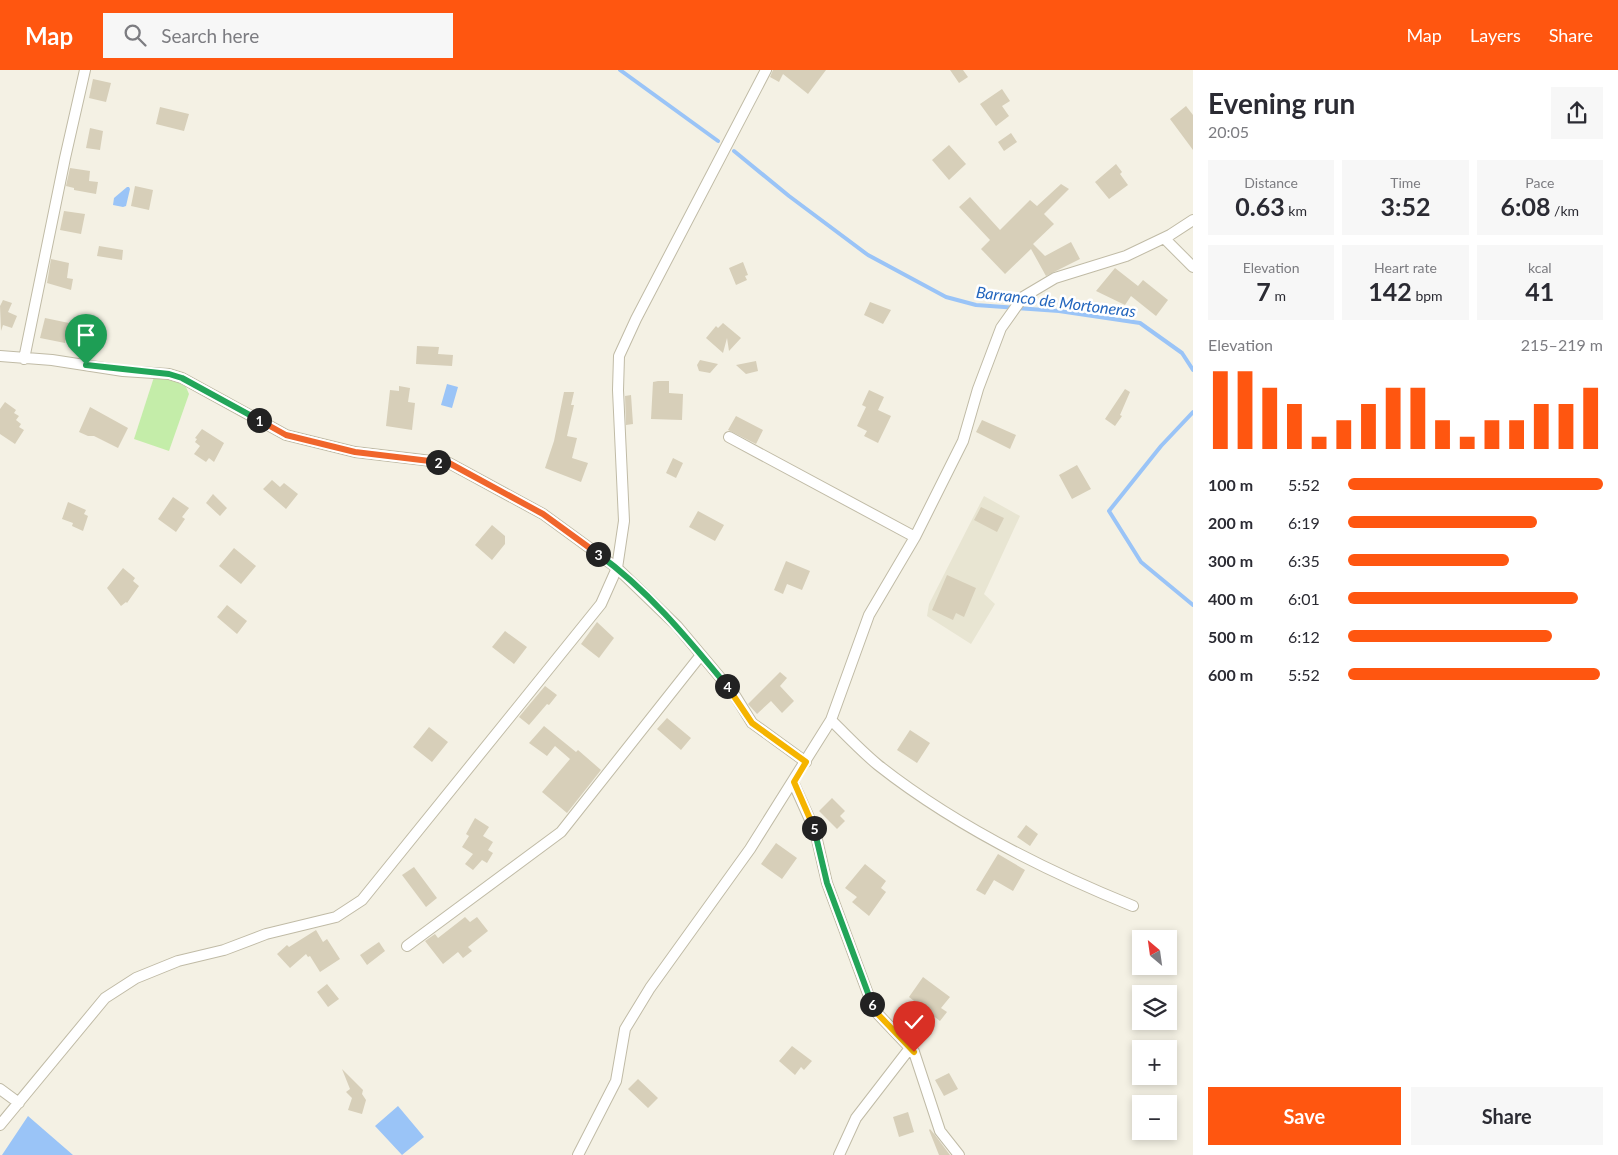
<!DOCTYPE html>
<html lang="en">
<head>
<meta charset="utf-8">
<style>
	body { margin:0; font-family:Lato,sans-serif; background:#f7f7f7; color:#2b2b33; height:100vh; display:flex; flex-direction:column; font-size:19px; white-space:nowrap }
	* { box-sizing:border-box; margin:0 }
	p { font-size:16px; color:#7c7c81 }
	.icon { flex:none; width:28px; height:28px; fill:none; stroke:currentColor; stroke-width:2; stroke-linecap:round; stroke-linejoin:round }
	.map { position:relative; flex:1; overflow:hidden }
	.side { display:flex; flex-direction:column; background:#fff; width:425px }
	.side>* { flex:none }
	.needle { width:32px; rotate:331deg }
	.controls { position:absolute; left:1132px; top:860px; display:grid; gap:10px }
	.controls a { display:grid; place-items:center; width:45px; height:45px; border-radius:0px; background:#fff; box-shadow:0 2px 8px #0003; font-size:25px }
	.pin { position:absolute; display:grid; place-items:center; width:42px; height:42px; color:#fff; margin:-51px -21px; border-radius:50% 50% 50% 0; rotate:-45deg; box-shadow:0 0 5px #0007 }
	.pin .icon { rotate:45deg }
	.km { position:absolute; width:25px; height:25px; margin:-12px; border-radius:50%; background:#222; color:#fff; font-size:14px; line-height:25px; text-align:center }
	.round { display:grid; place-items:center; flex:none; width:52px; height:52px; border-radius:0px; background:#f7f7f7 }
	.overview { display:flex; align-items:center; justify-content:space-between; height:85px; padding:0 15px }
	h1 { font-size:28px; font-weight:700; line-height:38px }
	.stats { display:grid; grid-template-columns:repeat(3,1fr); gap:8px; height:85px; padding:5px 15px }
	.stats div { display:grid; align-content:center; border-radius:0px; background:#f7f7f7; text-align:center }
	.stats b { font-size:25px; font-weight:700 }
	.stats small { font-size:14px; font-weight:400 }
	.stats p { font-size:14px }
	.chart { height:140px; padding:10px 15px }
	.chart p { display:flex; justify-content:space-between }
	.chart svg { width:100%; height:90px; margin-top:5px; stroke:#ff5610; stroke-width:6 }
	.cta { display:flex; gap:10px; margin-top:auto; padding:10px 15px }
	.cta a { flex:1; height:58px; border-radius:0px; background:#ff5610; color:#fff; font-size:20px; font-weight:700; line-height:58px; text-align:center }
	.cta a+a { background:#f7f7f7; color:#2b2b33 }
	ul { padding:0 15px; list-style:none; font-size:16px }
	li { display:grid; grid-template-columns:80px 60px 1fr; align-items:center; height:38px }
	li i { height:12px; border-radius:6px; background:#ff5610 }
	header { display:flex; align-items:center; gap:30px; box-sizing:border-box; height:70px; padding:0 25px; background:#ff5610; color:#fff }
	header strong { font-size:24px }
	nav { display:flex; gap:28px; margin-inline-start:auto; font-size:18px }
	.search { width:350px; height:45px; background:#f7f7f7; display:flex; align-items:center; gap:12px; box-sizing:border-box; padding:0 18px; border-radius:0px; color:#7c7c81; font-size:19px }
	main { display:flex; flex:1; min-height:0 }
	.map>svg:first-child { display:block }
	.residential { fill:#e8e5d2 }
	.green { fill:#c4eda9 }
	.water { fill:#9ac4f7 }
	.lines { fill:none; stroke-linecap:round; stroke-linejoin:round }
	.stream { stroke:#9ac4f7; stroke-width:4 }
	.building { fill:#d7cfb9 }
	.street-casing { stroke:#c0bba6; stroke-width:12 }
	.street { stroke:#fff; stroke-width:10 }
	.split-1-casing { stroke:#fff; stroke-width:10 }
	.split-2-casing { stroke:#fff; stroke-width:10 }
	.split-3-casing { stroke:#fff; stroke-width:10 }
	.split-4-casing { stroke:#fff; stroke-width:10 }
	.split-5-casing { stroke:#fff; stroke-width:10 }
	.split-6-casing { stroke:#fff; stroke-width:10 }
	.split-7-casing { stroke:#fff; stroke-width:10 }
	.split-1 { stroke:#22a559; stroke-width:6 }
	.split-2 { stroke:#f0652b; stroke-width:6 }
	.split-3 { stroke:#f0652b; stroke-width:6 }
	.split-4 { stroke:#22a559; stroke-width:6 }
	.split-5 { stroke:#f5b400; stroke-width:6 }
	.split-6 { stroke:#22a559; stroke-width:6 }
	.split-7 { stroke:#f5b400; stroke-width:6 }
	.labels { text-anchor:middle; dominant-baseline:central; stroke-width:5; stroke-linejoin:round; paint-order:stroke }
	.water-label { font-size:16px; font-style:italic; fill:#2265bd; stroke:#fff }
</style>
</head>
<body>
<header>
<strong>Map</strong>
<div class="search"><svg class="icon" aria-label="search" viewBox="0 0 24 24"><circle cx="10" cy="10" r="6"/><path d="M15 15l6 6"/></svg>Search here</div>
<nav><a>Map</a><a>Layers</a><a>Share</a></nav>
</header>
<main>
<div class="map">
<svg width="1193" height="1085" viewBox="0 0 1193 1085">
	<rect width="100%" height="100%" fill="#f4f1e4"/>
	<!-- residential -->
	<path class="residential" d="M984,426L1020,446L984,524L995,534L971,574L927,546L929,534Z"/>
	<!-- green -->
	<path class="green" d="M154,307L174,310L186,317L189,324L169,381L134,369Z"/>
	<!-- water -->
	<path class="water" d="M127,117H129L130,119L126,136L123,137L113,135L114,128Z
		M447,314L458,317L452,338L441,335Z
		M398,1036L424,1067L402,1085L375,1056Z
		M28,1046L73,1085H2Z"/>
	<g class="lines">
		<!-- stream -->
		<path class="stream" d="M620,0L718,71
			M734,81L789,126L868,185L946,227L976,235L1059,241L1140,253L1182,283L1193,300
			M1193,342L1161,376L1109,441L1141,492L1193,535"/>
	</g>
	<!-- building -->
	<path class="building" d="M773,0H826L808,24L783,4L779,12L770,7Z
		M950,0H963L968,7L959,13Z
		M93,9L111,13L106,32L89,28Z
		M1002,19L1010,31L1002,36L1009,46L996,56L980,34Z
		M1186,36L1193,45V80L1170,49Z
		M160,37L189,44L184,61L156,54Z
		M90,58L103,61L100,80L86,78Z
		M1011,63L1017,72L1004,81L998,72Z
		M949,75L966,94L949,110L932,90Z
		M1116,94L1122,102L1120,104L1128,115L1109,129L1095,112Z
		M70,98L90,101L89,111L98,112L96,124L74,120V118L66,116Z
		M1061,114L1069,119L1044,144L1054,154L1033,174L1045,186L1071,172L1080,189L1046,206L1031,179L1005,204L981,179L990,170L959,137L970,127L1000,160L1030,130L1037,136Z
		M135,116L153,120L149,140L131,136Z
		M64,141L85,144L81,164L60,160Z
		M99,176L123,180L122,190L97,186Z
		M51,189L69,193L67,208L73,209L71,220L47,213Z
		M743,192L748,205L745,206L747,210L736,215L729,198Z
		M1115,198L1138,216L1143,210L1168,230L1156,246L1131,226L1125,235L1096,221Z
		M3,230L12,233L8,242L17,246L12,258L3,255L1,261L0,236Z
		M870,232L891,240L883,254L864,245Z
		M45,248L69,253L65,273L40,268Z
		M723,253L741,268L729,281L727,268L723,283L706,268L716,256L718,258Z
		M417,276L439,277L438,284L453,285L452,296L416,294Z
		M700,290L718,294L710,303L699,301L697,295Z
		M756,291L758,301L746,304L736,295Z
		M658,311H669V323L683,324L682,350L651,349L653,312Z
		M399,316L410,318L408,332L415,333L412,360L386,356L390,320L399,321Z
		M1125,319L1130,322L1120,345L1122,346L1115,356L1105,349Z
		M869,320L884,327L878,340L891,346L878,373L864,366L867,361L857,356L866,337L862,335Z
		M564,322H574L571,335H574L567,366L577,368L572,388L588,393L581,412L545,398L554,371Z
		M631,325L633,354L626,355L625,326Z
		M5,332L16,340L14,343L19,346L16,350L21,354L19,357L24,360L15,374L0,364V339Z
		M90,337L128,358L118,378L94,366H88L79,362Z
		M736,346L763,360L756,374L728,360Z
		M982,350L1016,365L1010,379L976,362Z
		M202,359L224,373L214,392L209,388L206,392L194,384L200,376L195,372L197,369L195,368Z
		M673,388L683,393L676,408L666,403Z
		M1077,395L1091,419L1072,429L1059,405Z
		M272,410L280,417L284,413L298,424L286,439L263,419Z
		M213,424L227,438L220,446L206,433Z
		M173,427L189,438L182,447L185,449L176,462L158,449Z
		M68,432L86,440L84,444L88,446L83,461L72,456L73,453L62,449Z
		M981,437L1004,448L997,462L974,450Z
		M698,441L724,455L715,471L689,457Z
		M492,455L505,466V474L492,490L475,475Z
		M234,478L256,496L241,514L219,496Z
		M786,491L810,501L802,520L787,514L783,524L774,520Z
		M123,498L135,508L133,511L139,516L127,533L126,532L121,536L107,518Z
		M947,505L976,518L964,547L956,543L953,550L932,540Z
		M227,535L247,551L237,564L217,547Z
		M597,552L614,568L599,588L581,574Z
		M505,561L527,577L514,594L492,577Z
		M780,602L787,608L780,616L794,631L782,643L771,631L757,644L748,634Z
		M545,616L557,625L549,635L547,634L529,655L519,647Z
		M667,648L691,668L681,680L657,659Z
		M544,656L576,682L578,680L601,700L567,743L542,722L570,689L555,676L547,686L529,673Z
		M429,657L448,672L432,692L413,677Z
		M910,660L930,673L917,693L897,680Z
		M832,728L845,741L840,746L845,751L837,759L819,741Z
		M475,748L489,757L483,766L493,772L488,780L493,783L487,793L482,790L473,800L465,794L473,784L462,777L469,766L466,764Z
		M1026,755L1038,764L1030,776L1017,767Z
		M776,773L797,788L782,809L761,794Z
		M998,784L1025,800L1013,821L994,810L985,825L976,820Z
		M865,794L886,811L881,818L886,822L869,846L852,832L857,827L845,818Z
		M414,797L437,828L426,837L402,805Z
		M465,847L470,852L477,847L488,861L468,877L472,881L463,888L458,882L443,894L425,871L435,864L438,868Z
		M316,860L323,872L327,869L340,889L320,902L310,886L308,887L306,884L290,898L277,884L287,875L289,877Z
		M379,872L385,881L367,895L360,885Z
		M923,907L950,927L941,938L947,942L940,951L909,927Z
		M327,914L339,929L328,937L317,922Z
		M792,976L812,991L804,1000L801,997L795,1005L779,991Z
		M342,999L363,1020L362,1024L366,1030L362,1044L348,1040L352,1028L346,1022L350,1019Z
		M949,1003L958,1019L944,1026L935,1010Z
		M638,1009L658,1028L648,1038L628,1019Z
		M908,1042L914,1062L899,1067L893,1047Z
		M930,1059L935,1065L950,1085H939L929,1060Z"/>
	<g class="lines">
		<defs>
			<path id="street" d="M1164,168L1193,197
				M0,286L52,290L123,301L169,304L182,308L286,365L355,382L449,393L543,444L617,498L677,556L734,624L752,653L806,692
				M24,289L65,88L85,0
				M729,367L915,467
				M831,650C846,665 861,681 878,695C954,755 1044,800 1133,836
				M793,712L815,761L827,813L874,940L914,982L940,1061L959,1085
				M407,876L561,762L701,585
				M0,1019L19,1033
				M0,1055L105,928L136,908L178,891L224,880L266,864L336,847L362,830L601,534L617,498L624,451L618,320L619,286L636,249L766,0
				M578,1085L616,1011L625,959L650,918L750,779L831,650L869,545L915,467L963,371L978,319L1001,258L1023,227L1055,208L1126,186L1170,165L1193,150
				M839,1085L856,1048L910,978"/>
		</defs>
		<!-- street casing -->
		<use href="#street" class="street-casing"/>
		<!-- street -->
		<use href="#street" class="street"/>
	</g>
	<g class="lines">
		<defs>
			<path id="split-1" d="M86,295L169,304L182,308L259,350"/>
			<path id="split-2" d="M259,350L286,365L355,382L438,392"/>
			<path id="split-3" d="M438,392L449,393L543,444L598,484"/>
			<path id="split-4" d="M598,484C648,520 688,569 727,616"/>
			<path id="split-5" d="M727,616L752,653L806,692L794,712L814,758"/>
			<path id="split-6" d="M814,758L827,813L872,934"/>
			<path id="split-7" d="M872,934L874,940L914,982"/>
		</defs>
		<!-- split-1 casing -->
		<use href="#split-1" class="split-1-casing"/>
		<!-- split-2 casing -->
		<use href="#split-2" class="split-2-casing"/>
		<!-- split-3 casing -->
		<use href="#split-3" class="split-3-casing"/>
		<!-- split-4 casing -->
		<use href="#split-4" class="split-4-casing"/>
		<!-- split-5 casing -->
		<use href="#split-5" class="split-5-casing"/>
		<!-- split-6 casing -->
		<use href="#split-6" class="split-6-casing"/>
		<!-- split-7 casing -->
		<use href="#split-7" class="split-7-casing"/>
		<!-- split-1 -->
		<use href="#split-1" class="split-1"/>
		<!-- split-2 -->
		<use href="#split-2" class="split-2"/>
		<!-- split-3 -->
		<use href="#split-3" class="split-3"/>
		<!-- split-4 -->
		<use href="#split-4" class="split-4"/>
		<!-- split-5 -->
		<use href="#split-5" class="split-5"/>
		<!-- split-6 -->
		<use href="#split-6" class="split-6"/>
		<!-- split-7 -->
		<use href="#split-7" class="split-7"/>
	</g>
	<g class="labels">
		<!-- water labels -->
		<g class="water-label">
			<text transform="translate(1056 231) rotate(7)">Barranco de Mortoneras</text>
		</g>
	</g>
</svg>
<div class="controls">
<a><svg class="needle" viewBox="-14 -14 28 28"><path d="M0-13l5 13h-10z" fill="#e53935"/><path d="M0 13l5-13h-10z" fill="#7c7c81"/></svg></a>
<a><svg class="icon" aria-label="layers" viewBox="0 0 24 24"><path d="M12 4l9 5-9 5-9-5zM3 14l9 5 9-5"/></svg></a>
<a>+</a>
<a>−</a>
</div>
<div class="pin" style="left:86px;top:295px;background:#1e9e55"><svg class="icon" aria-label="arrive" viewBox="0 0 24 24"><path d="M6 21V4h12l-3 4 3 4H6"/></svg></div>
<div class="pin" style="left:914px;top:982px;background:#d93025"><svg class="icon" aria-label="check" viewBox="0 0 24 24"><path d="M5 12l5 5 9-10"/></svg></div>
<b class="km" style="left:259px;top:350px">1</b>
<b class="km" style="left:438px;top:392px">2</b>
<b class="km" style="left:598px;top:484px">3</b>
<b class="km" style="left:727px;top:616px">4</b>
<b class="km" style="left:814px;top:758px">5</b>
<b class="km" style="left:872px;top:934px">6</b>
</div>
<section class="side">
<div class="overview"><div><h1>Evening run</h1><p>20:05</p></div><a class="round"><svg class="icon" aria-label="share" viewBox="0 0 24 24"><path d="M12 15V3M7 8l5-5 5 5M5 13v7h14v-7"/></svg></a></div>
<div class="stats">
<div><p>Distance</p><b>0.63<small> km</small></b></div>
<div><p>Time</p><b>3:52</b></div>
<div><p>Pace</p><b>6:08<small> /km</small></b></div>
</div>
<div class="stats">
<div><p>Elevation</p><b>7<small> m</small></b></div>
<div><p>Heart rate</p><b>142<small> bpm</small></b></div>
<div><p>kcal</p><b>41</b></div>
</div>
<div class="chart"><p><span>Elevation</span>215–219 m</p>
<svg viewBox="0 0 160 44" preserveAspectRatio="none"><path d="M5 44V6M15 44V6M25 44V14M35 44V22M45 44V38M55 44V30M65 44V22M75 44V14M85 44V14M95 44V30M105 44V38M115 44V30M125 44V30M135 44V22M145 44V22M155 44V14"/></svg>
</div>
<ul>
<li><b>100 m</b>5:52<i style="width:100%"></i></li>
<li><b>200 m</b>6:19<i style="width:74%"></i></li>
<li><b>300 m</b>6:35<i style="width:63%"></i></li>
<li><b>400 m</b>6:01<i style="width:90%"></i></li>
<li><b>500 m</b>6:12<i style="width:80%"></i></li>
<li><b>600 m</b>5:52<i style="width:99%"></i></li>
</ul>
<div class="cta"><a>Save</a><a>Share</a></div>
</section>
</main>
</body>
</html>
